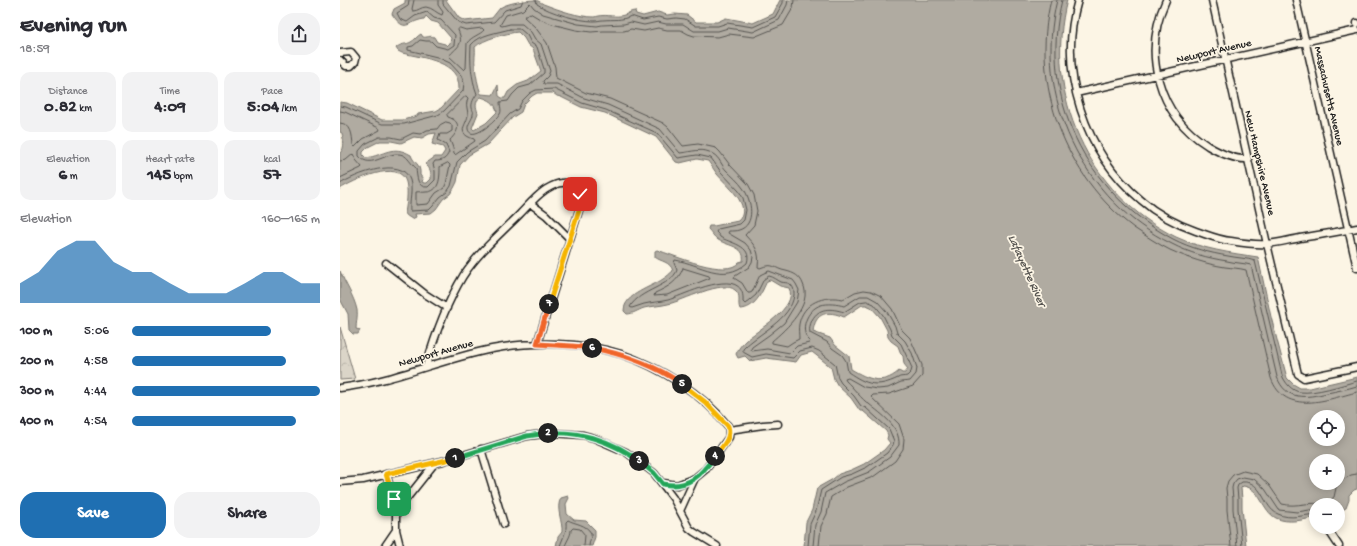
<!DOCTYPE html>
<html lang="en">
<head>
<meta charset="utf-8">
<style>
	body { margin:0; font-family:"Gochi Hand",sans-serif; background:#f2f2f3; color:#2b2b33; height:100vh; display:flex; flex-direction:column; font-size:15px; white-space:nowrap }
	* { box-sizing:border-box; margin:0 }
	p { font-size:13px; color:#7c7c81 }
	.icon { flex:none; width:22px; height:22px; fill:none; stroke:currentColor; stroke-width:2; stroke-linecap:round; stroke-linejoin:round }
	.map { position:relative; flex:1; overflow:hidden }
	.panel { display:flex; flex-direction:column; background:#fff; width:340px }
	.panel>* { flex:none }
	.tools { position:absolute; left:969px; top:410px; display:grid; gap:8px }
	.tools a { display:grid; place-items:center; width:36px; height:36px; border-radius:50%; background:#fff; box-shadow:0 2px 10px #0003; font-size:20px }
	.pin { position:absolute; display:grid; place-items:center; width:34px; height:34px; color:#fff; margin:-17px; border-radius:8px; box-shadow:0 2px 6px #0006 }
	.km { position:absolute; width:20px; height:20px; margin:-10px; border-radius:50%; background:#222; color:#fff; font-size:11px; line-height:20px; text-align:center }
	.round { display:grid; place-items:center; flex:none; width:42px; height:42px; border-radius:16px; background:#f2f2f3 }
	.headline { display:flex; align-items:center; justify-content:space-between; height:68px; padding:0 20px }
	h1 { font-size:22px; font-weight:800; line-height:30px }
	.figures { display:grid; grid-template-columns:repeat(3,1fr); gap:6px; height:68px; padding:4px 20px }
	.figures div { display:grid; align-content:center; border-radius:10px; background:#f2f2f3; text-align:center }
	.figures b { font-size:17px; font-weight:800 }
	.figures small { font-size:11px; font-weight:400 }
	.figures p { font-size:11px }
	.chart { height:112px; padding:8px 20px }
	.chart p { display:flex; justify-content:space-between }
	.chart svg { width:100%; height:72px; margin-top:4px; fill:#1f6fb2; opacity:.7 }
	.cta { display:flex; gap:8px; margin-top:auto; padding:8px 20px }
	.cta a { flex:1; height:46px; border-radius:16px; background:#1f6fb2; color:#fff; font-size:16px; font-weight:800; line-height:46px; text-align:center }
	.cta a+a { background:#f2f2f3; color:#2b2b33 }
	ul { padding:0 20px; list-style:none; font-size:13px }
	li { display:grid; grid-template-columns:64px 48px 1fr; align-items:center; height:30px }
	li i { height:10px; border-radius:5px; background:#1f6fb2 }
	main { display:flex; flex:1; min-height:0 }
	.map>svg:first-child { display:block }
	.park { fill:url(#park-crowns); stroke:#7c7872 }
	.water { fill:#b0aba1; stroke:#75726c; fill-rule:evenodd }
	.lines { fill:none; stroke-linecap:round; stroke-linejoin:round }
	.shore { stroke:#575551; stroke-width:1 }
	.minor-casing { stroke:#1c1c1c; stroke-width:9 }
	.minor { stroke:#fcf5e5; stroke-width:6 }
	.split-1-casing { stroke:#fff; stroke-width:8 }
	.split-2-casing { stroke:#fff; stroke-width:8 }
	.split-3-casing { stroke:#fff; stroke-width:8 }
	.split-4-casing { stroke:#fff; stroke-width:8 }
	.split-5-casing { stroke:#fff; stroke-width:8 }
	.split-6-casing { stroke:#fff; stroke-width:8 }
	.split-7-casing { stroke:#fff; stroke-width:8 }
	.split-8-casing { stroke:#fff; stroke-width:8 }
	.split-1 { stroke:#f5b400; stroke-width:5 }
	.split-2 { stroke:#22a559; stroke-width:5 }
	.split-3 { stroke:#22a559; stroke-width:5 }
	.split-4 { stroke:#22a559; stroke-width:5 }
	.split-5 { stroke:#f5b400; stroke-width:5 }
	.split-6 { stroke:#f0652b; stroke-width:5 }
	.split-7 { stroke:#f0652b; stroke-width:5 }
	.split-8 { stroke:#f5b400; stroke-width:5 }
	.labels { text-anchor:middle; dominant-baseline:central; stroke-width:3.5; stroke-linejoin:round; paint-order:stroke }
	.street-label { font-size:11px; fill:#1c1c1c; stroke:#fcf5e5 }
	.water-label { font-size:12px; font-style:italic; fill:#575551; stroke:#fcf5e5 }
</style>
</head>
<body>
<main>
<section class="panel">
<div class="headline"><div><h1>Evening run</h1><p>18:59</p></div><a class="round"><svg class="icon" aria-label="share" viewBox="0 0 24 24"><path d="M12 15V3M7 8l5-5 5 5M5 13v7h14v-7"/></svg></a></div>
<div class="figures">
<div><p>Distance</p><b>0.82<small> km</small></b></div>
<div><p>Time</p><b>4:09</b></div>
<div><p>Pace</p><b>5:04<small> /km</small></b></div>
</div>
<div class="figures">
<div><p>Elevation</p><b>6<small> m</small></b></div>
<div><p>Heart rate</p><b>145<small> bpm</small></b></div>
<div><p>kcal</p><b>57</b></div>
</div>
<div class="chart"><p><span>Elevation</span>160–165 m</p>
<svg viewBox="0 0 160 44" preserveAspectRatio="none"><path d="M0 44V32L10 25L20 12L30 6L40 6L50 19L60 25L70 25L80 32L90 38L100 38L110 38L120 32L130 25L140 25L150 32L160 32V44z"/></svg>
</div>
<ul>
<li><b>100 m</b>5:06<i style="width:74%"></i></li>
<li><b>200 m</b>4:58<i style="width:82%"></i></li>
<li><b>300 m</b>4:44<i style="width:100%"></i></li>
<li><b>400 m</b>4:54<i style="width:87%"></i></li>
</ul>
<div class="cta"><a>Save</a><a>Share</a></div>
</section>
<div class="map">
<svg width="1017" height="546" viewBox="0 0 1017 546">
	<defs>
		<pattern id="park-crowns" width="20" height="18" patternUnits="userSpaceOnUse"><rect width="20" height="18" fill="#dbd5c8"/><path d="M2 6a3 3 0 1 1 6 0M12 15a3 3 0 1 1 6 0" fill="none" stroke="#bbb6ab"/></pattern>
	</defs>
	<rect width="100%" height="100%" fill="#fcf5e5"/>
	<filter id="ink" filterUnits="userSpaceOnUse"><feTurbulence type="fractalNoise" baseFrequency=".025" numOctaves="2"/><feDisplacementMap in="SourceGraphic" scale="8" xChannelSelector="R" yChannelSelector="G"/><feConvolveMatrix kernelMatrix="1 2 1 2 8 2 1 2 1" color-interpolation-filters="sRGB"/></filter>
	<g filter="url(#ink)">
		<!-- park -->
		<path class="park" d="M0,327L15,379L0,380Z"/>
		<!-- water -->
		<path class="water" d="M65,0H106L119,18L125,21L152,18C155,15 157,11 160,8C166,3 188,0 195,0C200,1 202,4 206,5C219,10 239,17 254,17C256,17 257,16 259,16C267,14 276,18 284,15C288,14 290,11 295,11L296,14L303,16L318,12L327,15L335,14L347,15L356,22H377L386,18L413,23L433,14L440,0H727C703,94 748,194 836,237C862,249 890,253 918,257L931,317L947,378L953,384L960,388H970L1017,377V489L1014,490L1009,495V500L1006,508L998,512V505H976V517C963,520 948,524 936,518C922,511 921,488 903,486L901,488L902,499V508L906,546H464L466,522L472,510L477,488L493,479L499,474L511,470L524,464L544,450L550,443L547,439L548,435L546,431L523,411H520L511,398L498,386L494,379L491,367L472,352L461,355L456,362L426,358L410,361L405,356L398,358L396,354C398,349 401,345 405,341C416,331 459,307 449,288L440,286L430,280L427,281C422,292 415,309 400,309C397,303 402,295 395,290C383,279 343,301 328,304C320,306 312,306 304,308C298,310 293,314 287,314L284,311C284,294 312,287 323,279C327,277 330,273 333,271C330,261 321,262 315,257V251L317,250C333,255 388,279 399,262L403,261C406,245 385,246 377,239C374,237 371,232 368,229L369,226H374L398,221C414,206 385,184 377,174C374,170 371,165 368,161L357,159L340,163L336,162L316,137L265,113L241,107L221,97L217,96L213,93H197L192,96L184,104L181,112L173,117L148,144L129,155L120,165L117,182L114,188L110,194L103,199L96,209L91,213L75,214L76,217L72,219C69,217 66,216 65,213C65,211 66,209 66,207C67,200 68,190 66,182C60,158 12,181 0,189V153C6,147 3,140 2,133L0,132V102L7,103L42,120H63L77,116L78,114L96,111L101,108L119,89C120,61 83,58 62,53L58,51L56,48C61,43 66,45 71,42C75,40 77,36 81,34L83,37C87,38 90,35 94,37L97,42L105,44L107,46L110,43L111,38L98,23L91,21L86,16L84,19C66,22 66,34 52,14L54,9L65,3ZM178,32L184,38L188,45L193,49L201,71L188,81L177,85L168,92L165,98H162L159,96L158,85L153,95L141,94C138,86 136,75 135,66C134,59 136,53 135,47C143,39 167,33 178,32ZM141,97C150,100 155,102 157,112L146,123L134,130L132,128L138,113C136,107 134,101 141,97ZM96,133L92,144L103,147L105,151L101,157H95L85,164C91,169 91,172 91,179L87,183H84L82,182L83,179L80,175C81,163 74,164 71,155C52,144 45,155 26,158L23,155V152L28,147L40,141H51L61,143L74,137L82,138L89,134ZM522,305H526L531,307L540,317L547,330L548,337L551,341L558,346L561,354L563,356L564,364L568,369L565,373H562L559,371C542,386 528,379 511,369L509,356L495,345L490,338L473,332C475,312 488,310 504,317ZM976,417H998V439H976ZM976,461H998V483H976Z
			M0,271C5,284 14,296 17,310C18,315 16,323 16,329L20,330L18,334H13L9,330L8,314L0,299Z
			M228,496L229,498L226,504L227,514L234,520L246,521L255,530V537L252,546H216L218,537L222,532C223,522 215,508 221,498Z"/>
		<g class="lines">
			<!-- shore -->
			<path class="shore" d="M74,0L72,9L73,11C78,11 81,7 86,7C93,8 96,13 102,15L103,12L98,5V0
				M103,0V4L118,22L126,25L154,22L165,10L181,5L183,0
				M196,0L197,4C210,13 239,21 254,21C258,21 260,20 263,20C274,19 281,21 291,16L303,20L318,17L327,19L336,18L345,19L356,26H378L387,23L413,27L435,17L443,3V0
				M448,0L447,5L439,20L413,32L388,28L378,31H354L343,24H326L318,22L304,25L291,22L284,24L262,25L257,26L238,24L203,14L194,8L190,3L183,10L166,15L160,25L162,26L170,24H182L191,32L195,39L201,44L210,71L208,76L203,81L204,84H217L244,98L268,105L320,129L340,153C351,152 363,147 373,154C379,157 382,166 386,170C392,176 399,182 403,188C412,200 416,225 399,230C396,231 392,231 389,231L388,233L405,243L411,250L413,257L412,262L409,267L395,276L394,278L402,283L408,293H410L412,292L420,275L424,273L429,271L453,280L456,284L459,290L457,302L444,323L429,335L412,347L411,349L412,351L427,349L450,353L457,346L469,343L470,341C458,331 467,309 481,305C488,303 497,304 504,306L520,296H528L537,301L547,312L555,326L557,333L565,341L572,353L577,368L576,374L570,381L561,382L548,388L538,389L524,387L508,378L505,379L506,381C513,387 522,400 529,404C542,415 560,426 559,445L550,457L529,472L504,482L485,493L481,512L475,525L473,546
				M454,0L453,8L443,25L414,37L389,34L378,37L354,36L348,34L341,30H327L318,28L304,31L291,29L284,31H263L251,32L236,30L212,24L200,19L190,13L184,17L195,27L207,43L215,67L216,78L246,93L270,99L323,123L328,127L343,146L358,144L376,148L380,152L390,165L408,184L414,195L417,211L414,225L405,235C416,247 420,251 418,267L420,268C434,262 434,269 446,271C454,273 460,276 463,284C473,305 446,329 432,341V343L447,346L453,342L459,339C459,334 458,329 459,324C463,302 484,295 503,299L515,292L524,290L531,291L541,296L552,309L562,330L570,338L582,365V376L573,386L549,394L533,395L531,397L559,424L564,439L563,449L555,461L533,477L507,487L491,497L487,514L481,526L479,546
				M711,0C690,85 725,176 794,228C806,236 818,244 830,250C848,258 866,264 885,267C892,268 899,268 906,270L931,378C945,417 988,399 1017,392
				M717,0C693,97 742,200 832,244C849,253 868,258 887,261C895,263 903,263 911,265L937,377C946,401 966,398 987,393C997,391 1007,389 1017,386
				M722,0C698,97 746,193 833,239C850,248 870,253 888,256C897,258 907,258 915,261L942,375C945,383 952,391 960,392C975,394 1002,385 1017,381
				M120,28L126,30L142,28L144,30C140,35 132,36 127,43L126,68L124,70L109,56C116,47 125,46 118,30Z
				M170,29H180L187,35L191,43L197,47L204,69V73L190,85L179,88L172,95L168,101L160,102C160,106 162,111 160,114C157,120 131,143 128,129C127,124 133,119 133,114C134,111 133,112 132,108C131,103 134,98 137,94C131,78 130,61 131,45C140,34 157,33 170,29Z
				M126,96L128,98C127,101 126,104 127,108C127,110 128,112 128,114C128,124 114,133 134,139L135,141L115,155L114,154L113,148L110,140C118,132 123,122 108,117L107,115Z
				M0,106L6,107L42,124H64L98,115L104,111L123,91L124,83L121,75L110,63L97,57L68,50V47L73,46L80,40L86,41H91L96,46L108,49L114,45L115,35L101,20L94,18L87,12L75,16L67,22L60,19L57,13L68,6L69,0
				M0,111L5,112L39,128L40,130L23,139L15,147L13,145C12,135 12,124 0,123
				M106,122L110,123L112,125V131L107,134H100L98,140L106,145L109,152C106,159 103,161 95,161L93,164L95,171V180L88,187C77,188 77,177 76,168C71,164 68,157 63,155C48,149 31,171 19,156V151L25,144L39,137H51L61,139L73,133L80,134L87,130L97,129L100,125Z
				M0,161L6,160L13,154L16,160L22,167L21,168L0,178
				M108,163L110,165L106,184L104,188L96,193L88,204L76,205V192C80,191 82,193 86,192C100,192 100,177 100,167Z
				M0,184C14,175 62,155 70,180C73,190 69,202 70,211L89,210L93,206L100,197L107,192L111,186L117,162L127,152L145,141L170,114L178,109L182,101L190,93L196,90L214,89L242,103L266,110L317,133L338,158L357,155L371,158L381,172L399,191L403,198L406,210L404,220L400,224L378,229L376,232C377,233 380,236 380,237C389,243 413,245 407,263C383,284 361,264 335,260L334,263L337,270C332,286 299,290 290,307L292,308C296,307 300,305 304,304C312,302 320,302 328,300C345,295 406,263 403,302L405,304L416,295L424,279L429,276C434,277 437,280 441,282C444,283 447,282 450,284C454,287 454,291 454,295C451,320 418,333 403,349V352L412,357L426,354L453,358L460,351L472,348L479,351L495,364L498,378L501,383L514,396L521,406L526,408L549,429L554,441L553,445L547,453L527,467L512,474L501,477L481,490L476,511L470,524L468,546
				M343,268L369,276L370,278L327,295L314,296L315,293C328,287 338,282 343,268Z
				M527,301L534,304L543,315L550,329L552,335L561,344L572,368L571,372L567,376C564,377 560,376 558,378C537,388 527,385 508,372L506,361L502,355L492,348L487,342L470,333C469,328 470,325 472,320C479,307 491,308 504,312L520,302Z
				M984,505L994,497L996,488L1003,480L1011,475L1017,474
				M220,546C223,537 227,532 226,522L228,520C235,524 246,524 251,533C252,536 249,542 249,546
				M225,546C227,540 231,536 231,530L233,528L240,529L245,535L244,546
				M891,546L887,510V499L886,488L888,481L893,475L903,471L917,474L929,485L942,504C957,508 971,500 984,505
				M897,546L893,509V499L892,488L893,484L897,479L903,477L914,479L925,489L939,510L957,512L976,509
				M902,546L898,509V499L897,488L898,485L902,482C923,480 923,508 938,514C950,520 964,515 976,514"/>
			<defs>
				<path id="minor" d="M738,0C717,72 745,153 801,200C817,214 836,224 856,231C868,235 879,240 891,241C903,243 916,245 927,244C938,243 949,240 960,238C979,235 998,232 1017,228
					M826,0C802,53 817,114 868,146C880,153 894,160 908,159
					M872,0L927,244L958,374L964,378L1017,367
					M956,0L1017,268
					M1017,23V24
					M0,53L11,52L16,58L15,62L11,66H6L0,60
					M736,93L1017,30
					M191,204L206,215L230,239
					M46,263L85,294L107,308
					M86,366C95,335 106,304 123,276C138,253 159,235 179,215C187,207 195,197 205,190C210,187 216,183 222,183C225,182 230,184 233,186C239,190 241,197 241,204L197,344
					M0,388C52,382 101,359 152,349C192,341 242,342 281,354C320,367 363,394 388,426L389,430V437L366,469L355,478L340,511
					M389,430L423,425L438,424
					M141,449L164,524
					M46,474L54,499L56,512
					M0,482L23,480L103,461L187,436L212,433L243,435L254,438L286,452L314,473L333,498L349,528L354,532L377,546
					M323,483L337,485L355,478
					M989,531L999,546
					M45,546L56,530
					M60,546L56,530V512L95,463"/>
			</defs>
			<!-- minor casing -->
			<use href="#minor" class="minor-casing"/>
			<!-- minor -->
			<use href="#minor" class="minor"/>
		</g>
	</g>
	<g class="lines" filter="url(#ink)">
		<defs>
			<path id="split-1" d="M54,499L46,474L115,458"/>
			<path id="split-2" d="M115,458L187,436L208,433"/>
			<path id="split-3" d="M208,433C240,431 273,441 299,461"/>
			<path id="split-4" d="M299,461L314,473L323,484C349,489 361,475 375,456"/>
			<path id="split-5" d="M342,384L365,402L388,426C392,438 382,447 375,456"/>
			<path id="split-6" d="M252,348C284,354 316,366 342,384"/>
			<path id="split-7" d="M209,304L197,344L232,346L252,348"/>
			<path id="split-8" d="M209,304L241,204L240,194"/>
		</defs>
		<!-- split-1 casing -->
		<use href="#split-1" class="split-1-casing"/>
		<!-- split-2 casing -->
		<use href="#split-2" class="split-2-casing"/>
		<!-- split-3 casing -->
		<use href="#split-3" class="split-3-casing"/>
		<!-- split-4 casing -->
		<use href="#split-4" class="split-4-casing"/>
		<!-- split-5 casing -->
		<use href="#split-5" class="split-5-casing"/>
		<!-- split-6 casing -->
		<use href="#split-6" class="split-6-casing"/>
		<!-- split-7 casing -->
		<use href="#split-7" class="split-7-casing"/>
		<!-- split-8 casing -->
		<use href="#split-8" class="split-8-casing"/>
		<!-- split-1 -->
		<use href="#split-1" class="split-1"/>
		<!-- split-2 -->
		<use href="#split-2" class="split-2"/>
		<!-- split-3 -->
		<use href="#split-3" class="split-3"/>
		<!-- split-4 -->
		<use href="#split-4" class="split-4"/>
		<!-- split-5 -->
		<use href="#split-5" class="split-5"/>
		<!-- split-6 -->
		<use href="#split-6" class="split-6"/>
		<!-- split-7 -->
		<use href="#split-7" class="split-7"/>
		<!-- split-8 -->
		<use href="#split-8" class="split-8"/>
	</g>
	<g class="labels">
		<!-- street labels -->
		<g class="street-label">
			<text transform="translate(874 52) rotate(-13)">Newport Avenue</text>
			<text transform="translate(988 96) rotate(77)">Massachusetts Avenue</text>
			<text transform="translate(919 163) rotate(77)">New Hampshire Avenue</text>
			<text transform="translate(96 354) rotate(-16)">Newport Avenue</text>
		</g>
		<!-- water labels -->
		<g class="water-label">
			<text transform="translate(686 271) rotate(66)">Lafayette River</text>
		</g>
	</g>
</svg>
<div class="tools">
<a><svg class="icon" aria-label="locate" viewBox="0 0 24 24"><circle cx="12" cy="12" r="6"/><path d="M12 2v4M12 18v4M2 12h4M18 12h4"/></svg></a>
<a>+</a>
<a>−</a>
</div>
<div class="pin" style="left:54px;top:499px;background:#1e9e55"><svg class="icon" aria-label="arrive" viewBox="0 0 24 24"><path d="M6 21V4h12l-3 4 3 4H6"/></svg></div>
<div class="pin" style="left:240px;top:194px;background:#d93025"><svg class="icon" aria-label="check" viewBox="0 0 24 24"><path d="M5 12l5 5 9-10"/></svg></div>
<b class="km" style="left:115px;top:458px">1</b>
<b class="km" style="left:208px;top:433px">2</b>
<b class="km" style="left:299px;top:461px">3</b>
<b class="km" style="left:375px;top:456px">4</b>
<b class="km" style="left:342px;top:384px">5</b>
<b class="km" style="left:252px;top:348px">6</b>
<b class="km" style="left:209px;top:304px">7</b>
</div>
</main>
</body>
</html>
